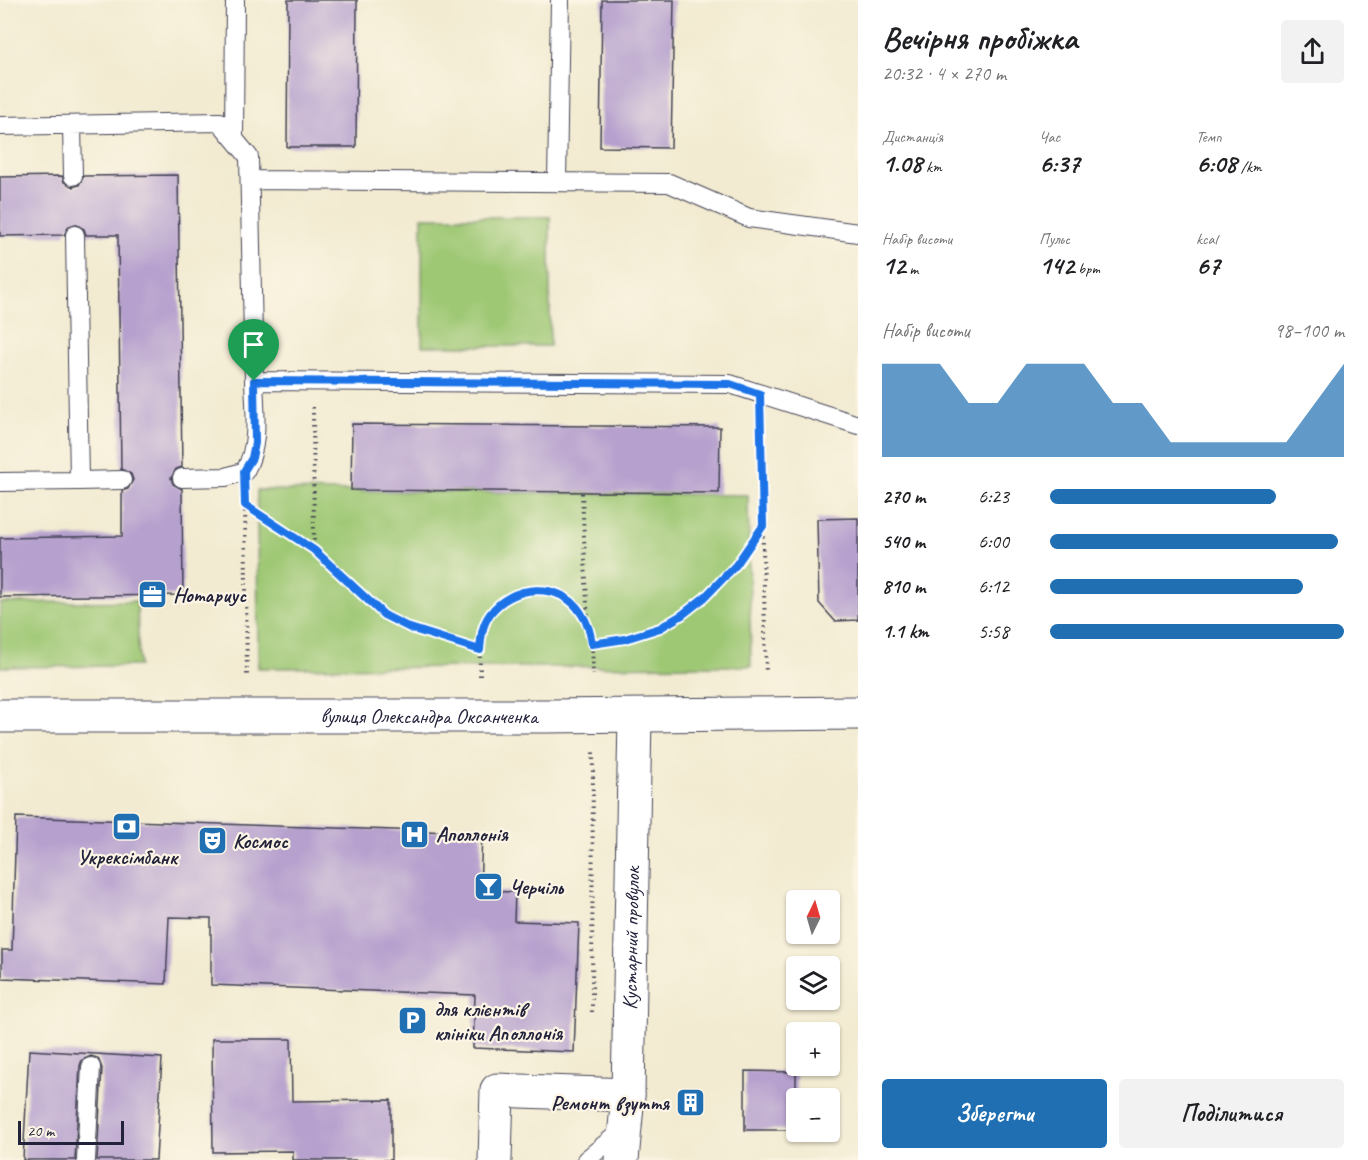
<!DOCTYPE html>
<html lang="uk">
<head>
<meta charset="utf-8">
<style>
	body { margin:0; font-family:Caveat,sans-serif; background:#f2f2f2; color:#202124; height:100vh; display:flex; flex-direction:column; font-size:22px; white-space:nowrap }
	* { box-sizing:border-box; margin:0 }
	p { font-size:20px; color:#757577 }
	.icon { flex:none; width:33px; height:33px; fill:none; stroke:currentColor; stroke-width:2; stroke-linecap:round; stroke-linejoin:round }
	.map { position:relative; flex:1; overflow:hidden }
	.details { display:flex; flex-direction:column; background:#fff; width:510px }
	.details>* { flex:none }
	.needle { width:39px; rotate:5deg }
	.buttons { position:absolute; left:786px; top:890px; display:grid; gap:12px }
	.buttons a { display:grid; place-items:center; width:54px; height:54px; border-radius:6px; background:#fff; box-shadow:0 2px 4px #0004; font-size:30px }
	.scale { position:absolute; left:18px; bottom:15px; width:106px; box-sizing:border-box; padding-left:6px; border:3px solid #22223b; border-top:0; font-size:16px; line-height:21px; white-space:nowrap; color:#22223b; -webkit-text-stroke:4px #fcf5e5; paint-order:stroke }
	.pin { position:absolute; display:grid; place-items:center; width:51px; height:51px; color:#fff; margin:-62px -26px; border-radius:50% 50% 50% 0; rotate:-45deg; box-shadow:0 0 6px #0007 }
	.pin .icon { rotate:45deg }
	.round { display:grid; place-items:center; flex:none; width:63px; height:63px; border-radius:6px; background:#f2f2f2 }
	.head { display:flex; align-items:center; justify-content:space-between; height:102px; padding:0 24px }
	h1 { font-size:33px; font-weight:700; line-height:45px }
	.figures { display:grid; grid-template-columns:repeat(3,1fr); gap:9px; height:102px; padding:6px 24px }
	.figures div { display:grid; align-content:center }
	.figures b { font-size:26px; font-weight:700 }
	.figures small { font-size:16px; font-weight:400 }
	.figures p { font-size:16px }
	.chart { height:168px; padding:12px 24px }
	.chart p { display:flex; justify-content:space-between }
	.chart svg { width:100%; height:108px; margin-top:6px; fill:#1f6fb2; opacity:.7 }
	.primary-button { display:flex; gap:12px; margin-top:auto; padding:12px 24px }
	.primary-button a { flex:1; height:69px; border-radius:6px; background:#1f6fb2; color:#fff; font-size:24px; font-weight:700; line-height:69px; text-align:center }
	.primary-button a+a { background:#f2f2f2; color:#202124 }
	ul { padding:0 24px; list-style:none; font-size:20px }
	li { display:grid; grid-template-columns:96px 72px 1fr; align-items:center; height:45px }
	li i { height:15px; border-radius:8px; background:#1f6fb2 }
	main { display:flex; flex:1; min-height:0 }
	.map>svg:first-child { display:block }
	.green { fill:#9fc874; stroke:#607558; stroke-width:1.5 }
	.building { fill:#b6a0ce }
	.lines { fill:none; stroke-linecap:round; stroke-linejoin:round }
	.service-casing { stroke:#414052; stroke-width:20 }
	.minor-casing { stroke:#414052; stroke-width:35 }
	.secondary-casing { stroke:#414052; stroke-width:35 }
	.path { stroke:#414052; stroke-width:4; stroke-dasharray:1.5 4.5; stroke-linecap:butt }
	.service { stroke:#fff; stroke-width:18 }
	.minor { stroke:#fff; stroke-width:33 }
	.secondary { stroke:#fff; stroke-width:33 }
	.route-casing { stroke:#fff; stroke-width:12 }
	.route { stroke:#1a73e8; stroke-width:8 }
	.labels { text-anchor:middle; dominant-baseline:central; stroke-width:4.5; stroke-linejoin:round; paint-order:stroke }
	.poi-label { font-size:21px; font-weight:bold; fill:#22223b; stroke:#fcf5e5; text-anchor:start }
	.street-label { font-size:21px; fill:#22223b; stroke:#fcf5e5 }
</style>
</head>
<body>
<main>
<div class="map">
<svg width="858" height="1160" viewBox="0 0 858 1160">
	<rect width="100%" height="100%" fill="#fcf5e5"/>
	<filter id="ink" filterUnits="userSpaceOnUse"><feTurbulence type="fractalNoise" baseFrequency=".0167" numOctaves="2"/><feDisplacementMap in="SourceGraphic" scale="12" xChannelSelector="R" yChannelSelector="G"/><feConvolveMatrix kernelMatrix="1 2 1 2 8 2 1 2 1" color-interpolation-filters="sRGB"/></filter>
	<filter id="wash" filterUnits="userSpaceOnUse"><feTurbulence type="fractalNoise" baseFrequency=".008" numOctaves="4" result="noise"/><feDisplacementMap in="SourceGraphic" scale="24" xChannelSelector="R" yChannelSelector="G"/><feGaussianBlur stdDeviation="1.35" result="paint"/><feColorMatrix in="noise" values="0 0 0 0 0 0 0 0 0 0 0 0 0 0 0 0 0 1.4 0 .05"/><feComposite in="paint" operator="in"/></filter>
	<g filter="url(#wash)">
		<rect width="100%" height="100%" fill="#f2ebd1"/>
		<!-- green -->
		<path class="green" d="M422,217H550V346H422Z
			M257,490L748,495L751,666L258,668Z
			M137,601L139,666L0,667V603Z"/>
		<g id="blocks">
			<!-- building -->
			<path class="building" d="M288,0H357L356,147H287Z
				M602,0H674L671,148L600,147Z
				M178,175L182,467L176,469L171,478L173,484L182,489L183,595L0,597V538L122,536V491L128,489L133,480L131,474L121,469L118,235H86L84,229L75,224L69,226L64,235L0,236V177L62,176L64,182L73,187L79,185L84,176Z
				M352,424L720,427L719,493L351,490Z
				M858,518V620L835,621L819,603L817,519Z
				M16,817L482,833L480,891L515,892L514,921L579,923L574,1052L473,1048L475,995L211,985V918L169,917L166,984L2,978V950H12Z
				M212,1039H291L292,1101L391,1100V1160H293V1151L213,1152Z
				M29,1050L162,1058L156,1160H97L102,1068L98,1058L91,1056L82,1060L80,1066L75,1160H23Z
				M745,1071L796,1072V1130H745Z"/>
		</g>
	</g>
	<g filter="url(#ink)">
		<use href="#blocks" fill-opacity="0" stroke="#414052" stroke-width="1.5"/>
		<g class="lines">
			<defs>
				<path id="service" d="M72,125L73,176
					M0,126L220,122L249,157L254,381L730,384L858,425
					M234,138L235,0
					M250,180L669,183L749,218L858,233
					M557,182L560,0
					M182,478L226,477L245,471C260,444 255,412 254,381
					M79,481L122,480
					M0,482L79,481L75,235
					M86,1160L91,1067
					M586,1160L625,1128"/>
				<g id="minor">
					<path d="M495,1160L497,1090L628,1095"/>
					<path id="s1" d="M622,1160L628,1095L635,716"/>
				</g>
				<g id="secondary">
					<path id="s2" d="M0,716H546L858,713"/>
				</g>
			</defs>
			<!-- service casing -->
			<use href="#service" class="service-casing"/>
			<!-- minor casing -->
			<use href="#minor" class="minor-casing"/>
			<!-- secondary casing -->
			<use href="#secondary" class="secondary-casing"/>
			<!-- path -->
			<path class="path" d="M313,407L314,550L384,615L410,628L480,650
				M760,422L766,674
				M582,493L588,625
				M245,499L247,678
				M245,505L313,549
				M592,644C615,640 639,637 660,627C705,607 735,566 762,527
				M480,676C480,656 478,635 488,617C510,576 571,585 588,625C594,640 592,659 593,675
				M592,1012L593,749"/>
			<!-- service -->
			<use href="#service" class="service"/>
			<!-- minor -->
			<use href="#minor" class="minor"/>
			<!-- secondary -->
			<use href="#secondary" class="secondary"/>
		</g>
	</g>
	<g class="lines" filter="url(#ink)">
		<defs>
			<path id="route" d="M254,381L730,384L760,394L763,526L736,565L705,597L682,615L660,628L625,639L592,644C590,632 588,623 581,613C560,580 511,585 490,614C482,625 481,637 480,650L410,628L384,615L314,550L245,505L244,471L252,458L255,443Z"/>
		</defs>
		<!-- route casing -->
		<use href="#route" class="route-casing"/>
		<!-- route -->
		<use href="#route" class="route"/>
	</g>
	<!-- icons -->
	<defs>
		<symbol id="office-square" viewBox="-11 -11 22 22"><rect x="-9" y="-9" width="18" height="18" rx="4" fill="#1f6fb2" stroke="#fcf5e5"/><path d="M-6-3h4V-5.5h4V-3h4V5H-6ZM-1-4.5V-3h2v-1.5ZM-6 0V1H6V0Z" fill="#fff"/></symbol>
		<symbol id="bank-square" viewBox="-11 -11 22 22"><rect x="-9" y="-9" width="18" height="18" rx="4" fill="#1f6fb2" stroke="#fcf5e5"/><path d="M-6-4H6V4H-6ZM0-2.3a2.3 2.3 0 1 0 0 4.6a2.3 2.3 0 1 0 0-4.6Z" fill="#fff"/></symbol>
		<symbol id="hospital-square" viewBox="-11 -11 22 22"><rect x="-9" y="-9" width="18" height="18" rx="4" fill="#1f6fb2" stroke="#fcf5e5"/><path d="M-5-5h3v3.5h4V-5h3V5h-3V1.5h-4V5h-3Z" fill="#fff"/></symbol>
		<symbol id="theatre-square" viewBox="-11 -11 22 22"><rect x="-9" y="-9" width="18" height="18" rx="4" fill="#1f6fb2" stroke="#fcf5e5"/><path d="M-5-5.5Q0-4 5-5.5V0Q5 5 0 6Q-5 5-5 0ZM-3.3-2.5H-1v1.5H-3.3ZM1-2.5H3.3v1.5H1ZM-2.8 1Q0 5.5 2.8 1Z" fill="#fff"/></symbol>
		<symbol id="bar-square" viewBox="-11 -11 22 22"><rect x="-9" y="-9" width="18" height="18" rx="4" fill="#1f6fb2" stroke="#fcf5e5"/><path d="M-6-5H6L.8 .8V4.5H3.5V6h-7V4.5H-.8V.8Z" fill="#fff"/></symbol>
		<symbol id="parking-square" viewBox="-11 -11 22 22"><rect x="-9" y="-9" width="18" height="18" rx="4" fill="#1f6fb2" stroke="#fcf5e5"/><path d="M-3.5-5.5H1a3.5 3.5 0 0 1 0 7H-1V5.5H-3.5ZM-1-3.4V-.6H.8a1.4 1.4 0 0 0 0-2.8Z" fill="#fff"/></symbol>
		<symbol id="building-square" viewBox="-11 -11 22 22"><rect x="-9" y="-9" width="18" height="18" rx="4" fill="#1f6fb2" stroke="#fcf5e5"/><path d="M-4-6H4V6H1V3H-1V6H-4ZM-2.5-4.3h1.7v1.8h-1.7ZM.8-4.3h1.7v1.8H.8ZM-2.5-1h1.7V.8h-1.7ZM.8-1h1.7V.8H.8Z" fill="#fff"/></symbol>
	</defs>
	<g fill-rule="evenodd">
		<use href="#office-square" x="136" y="578" width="33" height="33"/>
		<use href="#bank-square" x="110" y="810" width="33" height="33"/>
		<use href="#hospital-square" x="398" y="818" width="33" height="33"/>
		<use href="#theatre-square" x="196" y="824" width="33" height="33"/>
		<use href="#bar-square" x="472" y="870" width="33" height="33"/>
		<use href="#parking-square" x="396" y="1004" width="33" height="33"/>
		<use href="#building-square" x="674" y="1086" width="33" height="33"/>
	</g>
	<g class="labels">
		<!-- poi labels -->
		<g class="poi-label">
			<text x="173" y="595">Нотариус</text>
			<text x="436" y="834">Аполлонія</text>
			<text x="233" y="841">Космос</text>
			<text x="127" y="857" text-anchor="middle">Укрексімбанк</text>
			<text x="509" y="887">Черчіль</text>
			<text x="434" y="1009">для клієнтів<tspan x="434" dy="24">клініки Аполлонія</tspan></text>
			<text x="669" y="1103" text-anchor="end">Ремонт взуття</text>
		</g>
		<!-- street labels -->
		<g class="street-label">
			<text stroke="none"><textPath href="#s2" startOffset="429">вулиця Олександра Оксанченка</textPath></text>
			<text stroke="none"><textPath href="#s1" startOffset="222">Кустарний провулок</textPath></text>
		</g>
	</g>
</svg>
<div class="buttons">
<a><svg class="needle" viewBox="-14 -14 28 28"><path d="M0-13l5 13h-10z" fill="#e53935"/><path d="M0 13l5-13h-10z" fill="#757577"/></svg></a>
<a><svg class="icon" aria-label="layers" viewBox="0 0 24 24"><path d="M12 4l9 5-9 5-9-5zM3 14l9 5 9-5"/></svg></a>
<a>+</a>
<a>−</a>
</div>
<div class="scale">20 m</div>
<div class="pin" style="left:254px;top:381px;background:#1e9e55"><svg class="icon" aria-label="arrive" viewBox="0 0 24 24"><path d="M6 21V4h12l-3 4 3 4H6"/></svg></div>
</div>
<section class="details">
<div class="head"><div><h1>Вечірня пробіжка</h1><p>20:32 · 4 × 270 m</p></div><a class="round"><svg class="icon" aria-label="share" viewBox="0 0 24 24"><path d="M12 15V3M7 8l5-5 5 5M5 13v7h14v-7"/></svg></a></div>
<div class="figures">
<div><p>Дистанція</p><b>1.08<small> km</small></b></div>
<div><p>Час</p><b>6:37</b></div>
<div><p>Темп</p><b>6:08<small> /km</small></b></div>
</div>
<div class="figures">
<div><p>Набір висоти</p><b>12<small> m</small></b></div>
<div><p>Пульс</p><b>142<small> bpm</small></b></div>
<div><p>kcal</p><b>67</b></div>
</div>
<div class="chart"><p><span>Набір висоти</span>98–100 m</p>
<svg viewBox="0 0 160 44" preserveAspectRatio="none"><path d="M0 44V6L10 6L20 6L30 22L40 22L50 6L60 6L70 6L80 22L90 22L100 38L110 38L120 38L130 38L140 38L150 22L160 6V44z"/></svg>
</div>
<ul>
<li><b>270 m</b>6:23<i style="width:77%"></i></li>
<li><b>540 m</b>6:00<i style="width:98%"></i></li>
<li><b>810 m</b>6:12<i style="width:86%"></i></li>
<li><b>1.1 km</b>5:58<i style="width:100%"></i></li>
</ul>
<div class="primary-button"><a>Зберегти</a><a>Поділитися</a></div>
</section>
</main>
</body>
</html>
